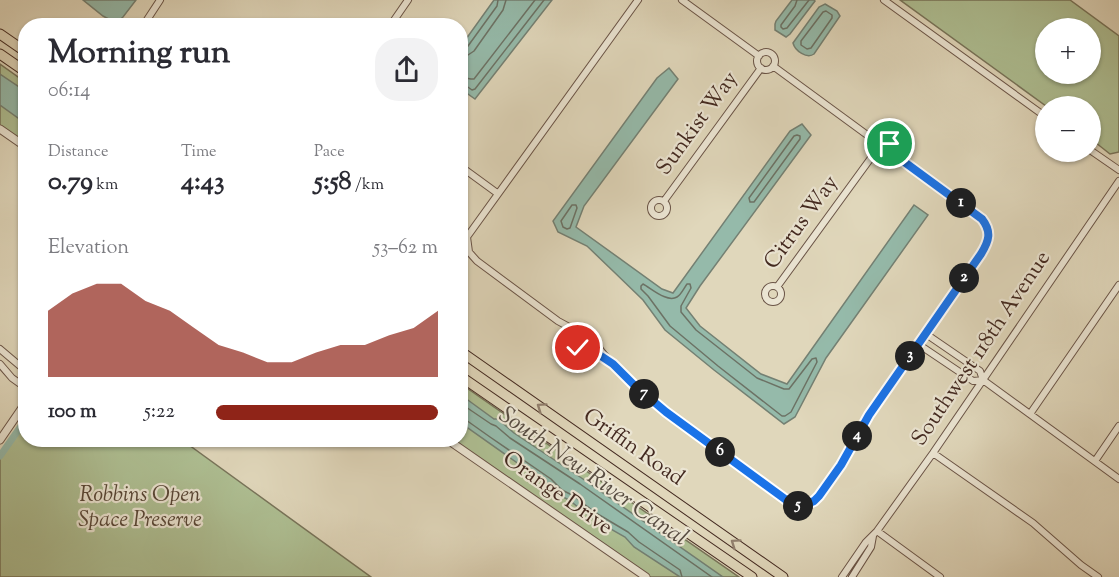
<!DOCTYPE html>
<html lang="en">
<head>
<meta charset="utf-8">
<style>
	body { margin:0; font-family:"Sorts Mill Goudy",serif; background:#f2f2f3; color:#2b2b33; height:100vh; display:flex; flex-direction:column; font-size:22px; white-space:nowrap }
	* { box-sizing:border-box; margin:0 }
	p { font-size:20px; color:#7c7c81 }
	.icon { flex:none; width:33px; height:33px; fill:none; stroke:currentColor; stroke-width:2; stroke-linecap:round; stroke-linejoin:round }
	.map { position:relative; flex:1; overflow:hidden }
	.sheet { position:absolute; left:18px; top:18px; width:450px; height:429px; display:flex; flex-direction:column; background:#fff; border-radius:24px; box-shadow:0 2px 4px #0004 }
	.sheet>* { flex:none }
	.tools { position:absolute; left:1035px; top:18px; display:grid; gap:12px }
	.tools a { display:grid; place-items:center; width:66px; height:66px; border-radius:50%; background:#fff; box-shadow:0 2px 4px #0004; font-size:30px }
	.pin { position:absolute; display:grid; place-items:center; width:51px; height:51px; color:#fff; margin:-26px; border:3px solid #fff; border-radius:50%; box-shadow:0 2px 6px #0007 }
	.km { position:absolute; width:30px; height:30px; margin:-15px; border-radius:50%; background:#222; color:#fff; font-size:16px; line-height:30px; text-align:center }
	.round { display:grid; place-items:center; flex:none; width:63px; height:63px; border-radius:24px; background:#f2f2f3 }
	.headline { display:flex; align-items:center; justify-content:space-between; height:102px; padding:0 30px }
	h1 { font-size:33px; font-weight:700; line-height:45px }
	.metrics { display:grid; grid-template-columns:repeat(3,1fr); gap:9px; height:102px; padding:6px 30px }
	.metrics div { display:grid; align-content:center }
	.metrics b { font-size:26px; font-weight:700 }
	.metrics small { font-size:16px; font-weight:400 }
	.metrics p { font-size:16px }
	.chart { height:168px; padding:12px 30px }
	.chart p { display:flex; justify-content:space-between }
	.chart svg { width:100%; height:108px; margin-top:6px; fill:#8f2418; opacity:.7 }
	ul { padding:0 30px; list-style:none; font-size:20px }
	li { display:grid; grid-template-columns:96px 72px 1fr; align-items:center; height:45px }
	li i { height:15px; border-radius:8px; background:#8f2418 }
	.map>svg:first-child { display:block }
	.green { fill:#aebf93; stroke:#78745a; stroke-width:1.5; fill-rule:evenodd }
	.water { fill:#95baaa; stroke:#748073; stroke-width:1.5 }
	.lines { fill:none; stroke-linecap:round; stroke-linejoin:round }
	.shore { stroke:#6c7265; stroke-width:1.5 }
	.canal { stroke:#95baaa; stroke-width:7 }
	.minor-casing { stroke:#6a5447; stroke-width:8 }
	.tertiary-casing { stroke:#6a5447; stroke-width:9 }
	.primary-casing { stroke:#432920; stroke-width:11 }
	.minor { stroke:#ebe5d3; stroke-width:6 }
	.tertiary { stroke:#ebe5d3; stroke-width:7 }
	.primary { stroke:#e0d7bb; stroke-width:9 }
	.oneway { stroke:#92806e }
	.route-casing { stroke:#fff; stroke-width:12 }
	.route { stroke:#1a73e8; stroke-width:8 }
	.labels { text-anchor:middle; dominant-baseline:central; stroke-width:4.5; stroke-linejoin:round; paint-order:stroke }
	.street-label { font-size:22px; fill:#432920; stroke:#ebe5d3 }
	.park-label { font-size:22px; font-style:italic; fill:#584737; stroke:#ebe5d3 }
	.water-label { font-size:24px; font-style:italic; fill:#584d42; stroke:#ebe5d3 }
</style>
</head>
<body>
<div class="map">
<svg width="1119" height="577" viewBox="0 0 1119 577">
	<rect width="100%" height="100%" fill="#e0d7bb"/>
	<filter id="stains"><feTurbulence type="fractalNoise" baseFrequency=".00333" numOctaves="4"/><feColorMatrix values="0 0 0 0 .2 0 0 0 0 .09 0 0 0 0 .02 0 0 0 .5 -.17"/></filter>
	<radialGradient id="worn" r=".72"><stop offset=".6" stop-color="#630" stop-opacity="0"/><stop offset="1" stop-color="#630" stop-opacity=".3"/></radialGradient>
	<!-- green -->
	<path class="green" d="M900,0H1070L1119,36V152L1110,154L1091,139L1090,106H1046ZM1046,28H1090V74H1046Z
		M0,64L25,82V143L0,126Z
		M461,384L739,577H650L453,440H460Z
		M25,419L26,440H182L371,577H0V457Z"/>
	<!-- water -->
	<path class="water" d="M83,0H136L123,17L116,23L103,16Z
		M494,0H552L475,99L461,89V46Z
		M792,0H814L815,1L790,34L786,37L775,30V24L776,21Z
		M825,4L837,11L840,16L814,54C807,59 795,51 793,43L819,7Z
		M669,68L678,79L584,206L576,227L662,289L673,293L790,131L802,124L811,135L700,286L686,308L700,326L761,374L787,384L914,205L928,215L826,358L795,417L784,424L714,370L665,330L643,300L613,271L587,246L558,232L553,221L657,78Z
		M0,74L25,91V123L0,105Z
		M461,395L494,419H498L514,433L583,479L723,577H680L634,547L625,537L593,519L569,500L559,495L547,484L461,423Z"/>
	<g class="lines">
		<!-- shore -->
		<path class="shore" d="M797,0L795,6L781,25V27L783,29L787,28L809,0
			M826,11L832,15V18L811,48L807,49L801,45V41L823,12Z
			M460,49L464,48L468,46L497,6L498,0
			M460,56L468,55L474,51L503,10L506,0
			M460,77L471,79H474L535,0
			M460,84L465,85L472,90L475,89L544,0
			M797,135L800,136V139L754,202H750L749,198L794,136Z
			M572,205H576L577,208L570,228L567,229L563,227L561,221Z
			M643,284C651,288 667,303 677,297C681,295 684,288 687,284H690L691,288L681,306V312L696,330L757,378L784,389H789L812,359L816,358L817,362L791,412L785,416H782L718,366L670,326L648,296L641,289V286Z
			M460,403L491,424L496,426L510,438L580,484L712,577
			M460,419L466,420L490,437L551,479L562,490L572,495L596,513L628,532L639,542L680,570L682,577"/>
		<!-- canal -->
		<path class="canal" d="M0,456L26,419"/>
		<defs>
			<path id="minor" d="M682,0L759,56
				M884,0L1046,117
				M143,26L160,0
				M390,26L408,0
				M757 61a9 9 0 1 1 18 0a9 9 0 1 1-18 0Z
				M773,66L874,140
				M873 145a8 8 0 1 1 16 0a8 8 0 1 1-16 0Z
				M1090,150L1119,170
				M460,166L497,193
				M651 208a8 8 0 1 1 16 0a8 8 0 1 1-16 0Z
				M664,201L761,68
				M765 294a8 8 0 1 1 16 0a8 8 0 1 1-16 0Z
				M777,287L876,151
				M583,330L569,327L558,321L477,261L469,252L467,237L638,0
				M926,334L980,371L983,380L1119,479
				M592,336C594,345 587,351 578,348C567,337 580,323 590,332C595,337 597,346 602,352C613,366 628,379 641,391C661,410 684,426 707,442C734,462 761,482 789,502L797,505H805L811,503L817,499L841,465L869,415L981,254C989,240 992,233 982,219L888,150
				M918,344L973,381L983,380
				M0,349L26,371
				M0,364L12,378L26,388
				M1030,414L1119,285
				M933,453L1033,523L1081,565L1098,577
				M1095,461L1119,426
				M877,531L940,577
				M842,577L866,542L877,531L933,453L1119,181
				M852,577L871,547L873,536"/>
			<path id="tertiary" d="M0,129L26,147
				M0,440L26,402
				M448,440L646,577"/>
			<path id="primary" d="M0,34L26,52
				M0,54L26,72
				M460,351L783,577
				M460,376L752,577"/>
		</defs>
		<!-- minor casing -->
		<use href="#minor" class="minor-casing"/>
		<!-- tertiary casing -->
		<use href="#tertiary" class="tertiary-casing"/>
		<!-- primary casing -->
		<use href="#primary" class="primary-casing"/>
		<!-- minor -->
		<use href="#minor" class="minor"/>
		<!-- tertiary -->
		<use href="#tertiary" class="tertiary"/>
		<!-- primary -->
		<use href="#primary" class="primary"/>
	</g>
	<!-- one-way arrows -->
	<defs><path id="oneway-chevron" d="M-2-3.5L2.5 0L-2 3.5" fill="none" stroke-width="1.6" stroke-linecap="round" stroke-linejoin="round" transform="scale(1.5)"/></defs>
	<g class="oneway">
		<use href="#oneway-chevron" transform="translate(541 407) rotate(-145)"/>
		<use href="#oneway-chevron" transform="translate(735 543) rotate(-145)"/>
	</g>
	<g class="lines">
		<defs>
			<path id="route" d="M578,348L595,352L613,364L634,385L666,412L789,502L797,506L805,505L814,501L819,496L841,465L869,415L981,254C989,241 992,232 982,219L888,150L890,144"/>
		</defs>
		<!-- route casing -->
		<use href="#route" class="route-casing"/>
		<!-- route -->
		<use href="#route" class="route"/>
	</g>
	<g class="labels">
		<!-- street labels -->
		<g class="street-label">
			<text transform="translate(698 124) rotate(-54)">Sunkist Way</text>
			<text transform="translate(802 223) rotate(-54)">Citrus Way</text>
			<text transform="translate(982 349) rotate(-56)">Southwest 118th Avenue</text>
			<text transform="translate(633 448) rotate(35)">Griffin Road</text>
			<text transform="translate(557 494) rotate(35)">Orange Drive</text>
		</g>
		<!-- park labels -->
		<g class="park-label">
			<text x="140" y="496">Robbins Open<tspan x="140" dy="25">Space Preserve</tspan></text>
		</g>
		<!-- water labels -->
		<g class="water-label">
			<text transform="translate(593 477) rotate(35)">South New River Canal</text>
		</g>
	</g>
	<rect width="100%" height="100%" filter="url(#stains)"/>
	<rect width="100%" height="100%" fill="url(#worn)"/>
</svg>
<div class="tools">
<a>+</a>
<a>−</a>
</div>
<div class="pin" style="left:890px;top:144px;background:#1e9e55"><svg class="icon" aria-label="arrive" viewBox="0 0 24 24"><path d="M6 21V4h12l-3 4 3 4H6"/></svg></div>
<div class="pin" style="left:578px;top:348px;background:#d93025"><svg class="icon" aria-label="check" viewBox="0 0 24 24"><path d="M5 12l5 5 9-10"/></svg></div>
<b class="km" style="left:961px;top:203px">1</b>
<b class="km" style="left:964px;top:278px">2</b>
<b class="km" style="left:910px;top:356px">3</b>
<b class="km" style="left:857px;top:436px">4</b>
<b class="km" style="left:798px;top:506px">5</b>
<b class="km" style="left:720px;top:452px">6</b>
<b class="km" style="left:644px;top:394px">7</b>
<section class="sheet">
<div class="headline"><div><h1>Morning run</h1><p>06:14</p></div><a class="round"><svg class="icon" aria-label="share" viewBox="0 0 24 24"><path d="M12 15V3M7 8l5-5 5 5M5 13v7h14v-7"/></svg></a></div>
<div class="metrics">
<div><p>Distance</p><b>0.79<small> km</small></b></div>
<div><p>Time</p><b>4:43</b></div>
<div><p>Pace</p><b>5:58<small> /km</small></b></div>
</div>
<div class="chart"><p><span>Elevation</span>53–62 m</p>
<svg viewBox="0 0 160 44" preserveAspectRatio="none"><path d="M0 44V17L10 10L20 6L30 6L40 13L50 17L60 24L70 31L80 34L90 38L100 38L110 34L120 31L130 31L140 27L150 24L160 17V44z"/></svg>
</div>
<ul>
<li><b>100 m</b>5:22<i style="width:100%"></i></li>
</ul>
</section>
</div>
</body>
</html>
